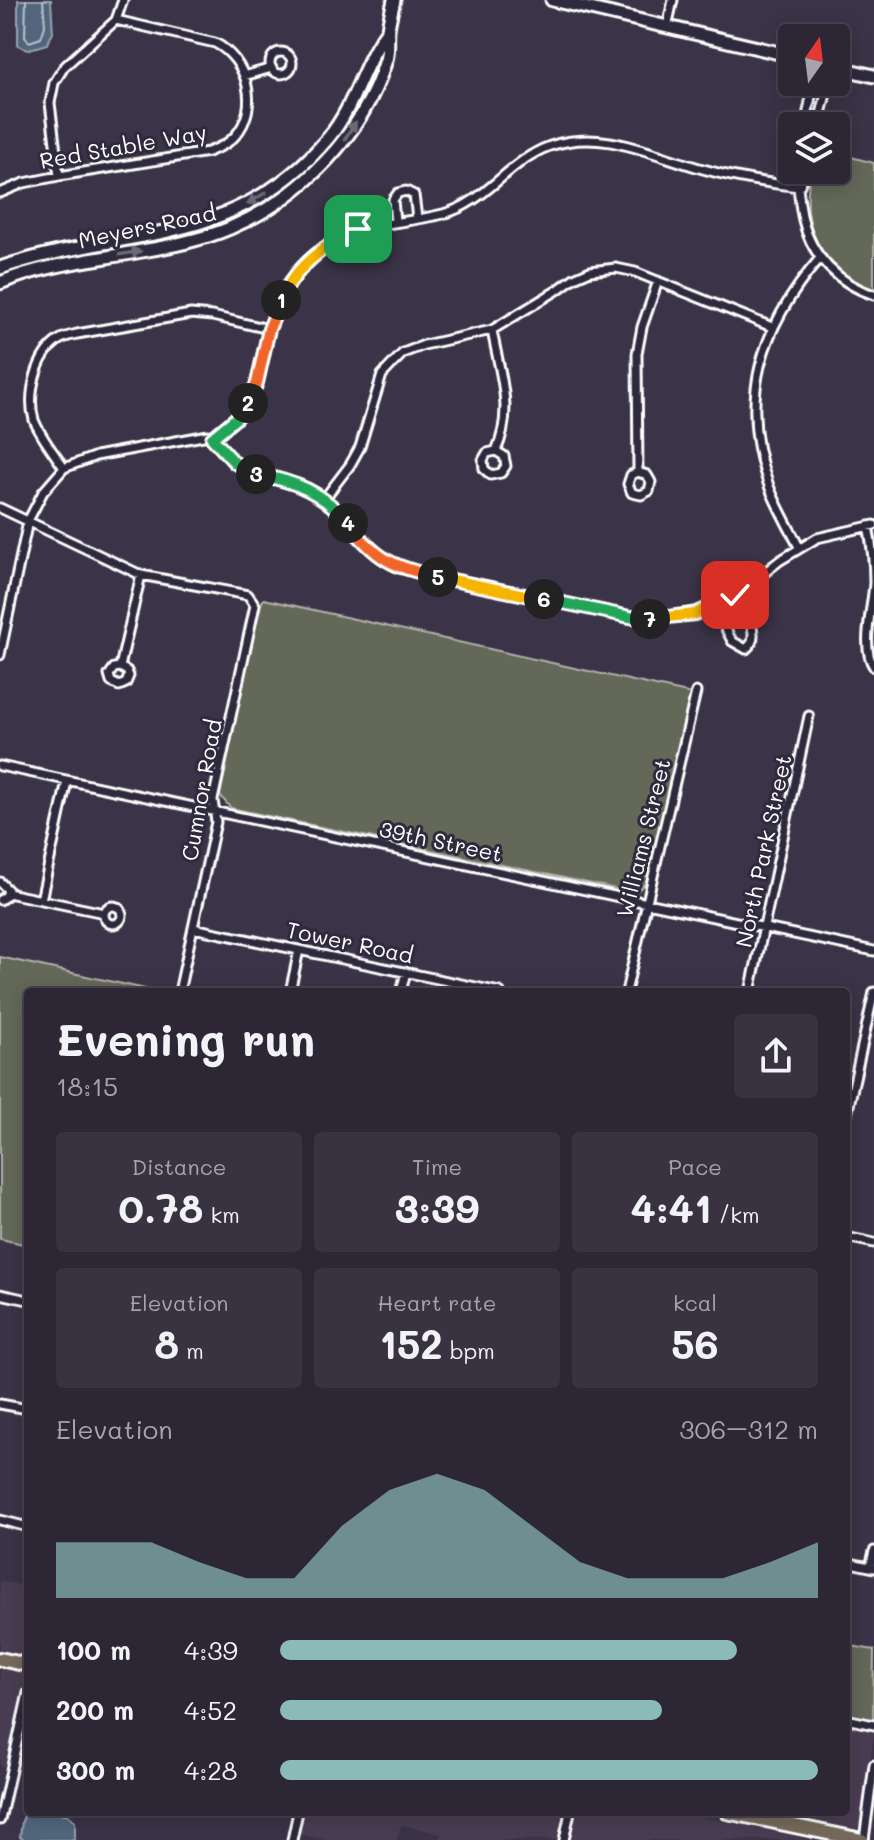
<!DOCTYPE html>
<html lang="en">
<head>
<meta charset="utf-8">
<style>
	body { margin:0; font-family:Mali,sans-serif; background:#383241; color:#f1f3f6; height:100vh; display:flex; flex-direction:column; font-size:30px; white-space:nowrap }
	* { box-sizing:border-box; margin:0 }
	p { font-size:26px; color:#a6a5ad }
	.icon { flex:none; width:44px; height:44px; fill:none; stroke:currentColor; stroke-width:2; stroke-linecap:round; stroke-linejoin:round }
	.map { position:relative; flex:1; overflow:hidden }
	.panel { position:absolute; left:24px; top:988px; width:826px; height:828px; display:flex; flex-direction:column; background:#2c2635; border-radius:8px; box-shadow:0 4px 20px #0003,0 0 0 2px #484350 }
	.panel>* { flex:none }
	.needle { width:52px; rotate:14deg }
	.buttons { position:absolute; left:778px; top:24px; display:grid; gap:16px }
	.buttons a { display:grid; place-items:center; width:72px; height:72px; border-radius:8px; background:#2c2635; box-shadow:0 4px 20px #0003,0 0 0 2px #484350; font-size:40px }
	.pin { position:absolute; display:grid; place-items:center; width:68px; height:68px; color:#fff; margin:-34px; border-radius:16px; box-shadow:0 4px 12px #0006 }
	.km { position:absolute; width:40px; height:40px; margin:-20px; border-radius:50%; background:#222; color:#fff; font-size:22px; line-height:40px; text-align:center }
	.round { display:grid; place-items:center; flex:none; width:84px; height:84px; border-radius:8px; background:#383241 }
	.head { display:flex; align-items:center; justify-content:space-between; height:136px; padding:0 32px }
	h1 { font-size:44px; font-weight:800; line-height:60px }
	.figures { display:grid; grid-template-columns:repeat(3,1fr); gap:12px; height:136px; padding:8px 32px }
	.figures div { display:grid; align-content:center; border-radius:8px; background:#383241; text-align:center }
	.figures b { font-size:40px; font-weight:800 }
	.figures small { font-size:22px; font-weight:400 }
	.figures p { font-size:22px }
	.chart { height:224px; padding:16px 32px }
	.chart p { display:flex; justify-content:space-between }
	.chart svg { width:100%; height:144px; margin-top:8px; fill:#8bbbb9; opacity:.7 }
	ul { padding:0 32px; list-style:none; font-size:26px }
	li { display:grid; grid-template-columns:128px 96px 1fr; align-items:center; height:60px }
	li i { height:20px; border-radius:10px; background:#8bbbb9 }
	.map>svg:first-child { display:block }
	.built { fill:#4a3e53 }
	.green { fill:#646759; stroke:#b2b3ac; stroke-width:2 }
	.water { fill:#51667d; stroke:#97a3b1; stroke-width:2 }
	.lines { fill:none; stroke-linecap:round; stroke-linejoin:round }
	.shore { stroke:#b9c2cb; stroke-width:2 }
	.street-casing { stroke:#fff; stroke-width:13 }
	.secondary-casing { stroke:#fff; stroke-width:17 }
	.primary-casing { stroke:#fff; stroke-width:18 }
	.street { stroke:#2f2a3d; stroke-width:7 }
	.secondary { stroke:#2f2a3d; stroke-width:11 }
	.primary { stroke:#76695c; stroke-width:12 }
	.oneway { fill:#6d6a77 }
	.split-1-casing { stroke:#fff; stroke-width:16 }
	.split-2-casing { stroke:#fff; stroke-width:16 }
	.split-3-casing { stroke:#fff; stroke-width:16 }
	.split-4-casing { stroke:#fff; stroke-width:16 }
	.split-5-casing { stroke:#fff; stroke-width:16 }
	.split-6-casing { stroke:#fff; stroke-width:16 }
	.split-7-casing { stroke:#fff; stroke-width:16 }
	.split-8-casing { stroke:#fff; stroke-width:16 }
	.split-1 { stroke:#f5b400; stroke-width:10 }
	.split-2 { stroke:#f0652b; stroke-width:10 }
	.split-3 { stroke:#22a559; stroke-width:10 }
	.split-4 { stroke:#22a559; stroke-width:10 }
	.split-5 { stroke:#f0652b; stroke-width:10 }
	.split-6 { stroke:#f5b400; stroke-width:10 }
	.split-7 { stroke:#22a559; stroke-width:10 }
	.split-8 { stroke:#f5b400; stroke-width:10 }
	.labels { text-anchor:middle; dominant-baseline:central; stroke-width:6; stroke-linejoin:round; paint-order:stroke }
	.street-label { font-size:22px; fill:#fff; stroke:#2f2a3d }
</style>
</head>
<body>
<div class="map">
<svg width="874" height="1840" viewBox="0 0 874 1840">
	<rect width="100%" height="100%" fill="#3b3347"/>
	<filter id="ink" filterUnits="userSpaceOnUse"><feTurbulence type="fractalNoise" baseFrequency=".0125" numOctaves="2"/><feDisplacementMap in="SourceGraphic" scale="16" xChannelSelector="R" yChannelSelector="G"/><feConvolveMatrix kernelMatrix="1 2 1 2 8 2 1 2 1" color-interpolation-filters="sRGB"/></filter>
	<g filter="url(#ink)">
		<!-- built -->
		<path class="built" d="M0,1581L28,1587V1652L24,1654L0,1649Z
			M0,1668L20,1673L24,1677L25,1694L8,1767L0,1766Z
			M846,1723L870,1727L874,1732L861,1825L855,1829L773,1812H846Z
			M303,1812H566L560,1840H440L441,1834L401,1825L397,1840H327L298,1834Z
			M575,1812H682L810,1840H569Z"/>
		<!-- green -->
		<path class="green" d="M836,153L874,163V290C819,267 799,229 811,170H836Z
			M264,599L692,694L651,878L635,893L231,808L220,796L259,607Z
			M0,957L159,992H28V1245L0,1239Z
			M846,1645L874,1650L873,1721L846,1717Z"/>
		<!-- water -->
		<path class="water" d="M18,0H51L53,33L47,44L27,50L18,45Z
			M28,1807V1812L67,1814L75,1821V1840H24L20,1837L22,1821Z"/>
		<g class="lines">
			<!-- shore -->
			<path class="shore" d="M26,0L25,36L29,42L41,38L45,26L43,0"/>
			<defs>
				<path id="street" d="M667,28L673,0
					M270 63a11 11 0 1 1 22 0a11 11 0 1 1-22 0Z
					M244,76L272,68
					M805,126L814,82
					M818,126L829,82
					M795,170C799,187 799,204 803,220C811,256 839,284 874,295
					M59,176L50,103L54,83L64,67L116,20L123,0
					M799,187L807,170
					M0,193L24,183L59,176L208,152C218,148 228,144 235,136C261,107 247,59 215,43L116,20
					M395,221L393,200L398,193L406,191L414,195L417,218
					M492,330C499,372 515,409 496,451L487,453L483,460L484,469L491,475L501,473L506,466L504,456L496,451
					M212,438C221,448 231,462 243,469C270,483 298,478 325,500C352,521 366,553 399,568L630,617L658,619L706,610L738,594L779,561L817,538L874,525
					M64,468C54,453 40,436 34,420C27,395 36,355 59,340C64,337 72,335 77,334L191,314L212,316L269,329L270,326
					M638,472L647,475L651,482L649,491L641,495L632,493L628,484L631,475L638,472L637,354L642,327L658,281
					M324,499L350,465L360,447L382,375L403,353L424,345L492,330L556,291L574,278L590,271L616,268L635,272L772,327
					M0,508L141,575L248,595L255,605L213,800L216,822L179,992
					M868,526C872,545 874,563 874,582C873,607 860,647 874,667
					M799,547C789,527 777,507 769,486C737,397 761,327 820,258
					M714,606L732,641L746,649C764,635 743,610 735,595
					M0,655L28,521L43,492L64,468L96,456L208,435L212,438C226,426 241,415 250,399C262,378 263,352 269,329C275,307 286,287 300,270C343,219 387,228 443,214C486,203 508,161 550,146C603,128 652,155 703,169C734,178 767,183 799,187
					M120,667L127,671L129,676L126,683L119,686L111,682L109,675L114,668L120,667L141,575
					M0,766L874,951
					M0,882L8,890L6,896L0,900
					M8,893L104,913
					M41,900L67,781
					M104 915a9 9 0 1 1 18 0a9 9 0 1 1-18 0Z
					M193,928L500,992
					M290,992L299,950
					M401,992L406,972
					M626,992L696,692
					M750,992L809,716
					M846,1119L874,992
					M846,1237L874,1243
					M0,1294L28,1300
					M0,1404L28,1409
					M0,1520L28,1527
					M846,1562L874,1568
					M870,1567L874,1551
					M846,1719L874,1725
					M0,1820L28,1693
					M292,1840L298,1812
					M564,1840L570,1812
					M864,1840L874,1765"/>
				<path id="secondary" d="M552,0L792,56
					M836,67L874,76
					M0,268C123,226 235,250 329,137C356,104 363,62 388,30
					M0,283C45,264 94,260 142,251C171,246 202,240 230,228C301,198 363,135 386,60C389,49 387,41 388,30C389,20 392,10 394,0"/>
				<path id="primary" d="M0,1659L28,1665
					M727,1812L862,1840"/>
			</defs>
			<!-- street casing -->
			<use href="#street" class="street-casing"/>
			<!-- secondary casing -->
			<use href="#secondary" class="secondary-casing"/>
			<!-- primary casing -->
			<use href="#primary" class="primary-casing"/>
			<!-- street -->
			<use href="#street" class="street"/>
			<!-- secondary -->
			<use href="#secondary" class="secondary"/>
			<!-- primary -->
			<use href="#primary" class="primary"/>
		</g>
		<!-- one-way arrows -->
		<defs><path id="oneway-solid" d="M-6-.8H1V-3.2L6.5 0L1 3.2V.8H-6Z" transform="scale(2)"/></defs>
		<g class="oneway">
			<use href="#oneway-solid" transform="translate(350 131) rotate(-58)"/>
			<use href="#oneway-solid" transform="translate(257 198) rotate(148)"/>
			<use href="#oneway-solid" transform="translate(130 253) rotate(-9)"/>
		</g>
	</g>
	<g class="lines" filter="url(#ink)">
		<defs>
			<path id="split-1" d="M281,300C295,266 326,244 358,229"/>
			<path id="split-2" d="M248,403L257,383L269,329L281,300"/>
			<path id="split-3" d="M248,403L235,419L212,438L235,463L256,474"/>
			<path id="split-4" d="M256,474C294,481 324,492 348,523"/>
			<path id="split-5" d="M348,523C377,560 393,567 438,577"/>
			<path id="split-6" d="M438,577L544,599"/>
			<path id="split-7" d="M544,599L630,617L650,619"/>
			<path id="split-8" d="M650,619L695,614L735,595"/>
		</defs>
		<!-- split-1 casing -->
		<use href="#split-1" class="split-1-casing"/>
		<!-- split-2 casing -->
		<use href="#split-2" class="split-2-casing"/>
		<!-- split-3 casing -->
		<use href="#split-3" class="split-3-casing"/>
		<!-- split-4 casing -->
		<use href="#split-4" class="split-4-casing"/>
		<!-- split-5 casing -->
		<use href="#split-5" class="split-5-casing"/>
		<!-- split-6 casing -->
		<use href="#split-6" class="split-6-casing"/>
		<!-- split-7 casing -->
		<use href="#split-7" class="split-7-casing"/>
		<!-- split-8 casing -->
		<use href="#split-8" class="split-8-casing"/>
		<!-- split-1 -->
		<use href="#split-1" class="split-1"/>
		<!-- split-2 -->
		<use href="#split-2" class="split-2"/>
		<!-- split-3 -->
		<use href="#split-3" class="split-3"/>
		<!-- split-4 -->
		<use href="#split-4" class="split-4"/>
		<!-- split-5 -->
		<use href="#split-5" class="split-5"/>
		<!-- split-6 -->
		<use href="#split-6" class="split-6"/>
		<!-- split-7 -->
		<use href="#split-7" class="split-7"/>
		<!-- split-8 -->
		<use href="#split-8" class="split-8"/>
	</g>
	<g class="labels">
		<!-- street labels -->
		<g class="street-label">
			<text transform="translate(123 146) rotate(-10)">Red Stable Way</text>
			<text transform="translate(147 226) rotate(-12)">Meyers Road</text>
			<text transform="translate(201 790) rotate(-80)">Cumnor Road</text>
			<text transform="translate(643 838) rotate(-76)">Williams Street</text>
			<text transform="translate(441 841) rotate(12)">39th Street</text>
			<text transform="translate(763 851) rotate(-78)">North Park Street</text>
			<text transform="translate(350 942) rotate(12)">Tower Road</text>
		</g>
	</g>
</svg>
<div class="buttons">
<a><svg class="needle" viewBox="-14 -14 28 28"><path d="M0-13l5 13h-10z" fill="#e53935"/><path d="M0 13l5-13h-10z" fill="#a6a5ad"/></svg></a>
<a><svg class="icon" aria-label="layers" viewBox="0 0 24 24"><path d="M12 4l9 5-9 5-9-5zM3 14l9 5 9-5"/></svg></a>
</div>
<div class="pin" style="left:358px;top:229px;background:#1e9e55"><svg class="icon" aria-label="arrive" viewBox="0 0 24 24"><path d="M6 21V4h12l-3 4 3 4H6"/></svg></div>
<div class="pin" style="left:735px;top:595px;background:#d93025"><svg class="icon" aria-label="check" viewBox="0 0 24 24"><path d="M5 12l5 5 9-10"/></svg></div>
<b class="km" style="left:281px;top:300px">1</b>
<b class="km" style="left:248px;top:403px">2</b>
<b class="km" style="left:256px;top:474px">3</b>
<b class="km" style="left:348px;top:523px">4</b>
<b class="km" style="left:438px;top:577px">5</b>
<b class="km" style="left:544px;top:599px">6</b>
<b class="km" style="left:650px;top:619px">7</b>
<section class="panel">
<div class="head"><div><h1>Evening run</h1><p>18:15</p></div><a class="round"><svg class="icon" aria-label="share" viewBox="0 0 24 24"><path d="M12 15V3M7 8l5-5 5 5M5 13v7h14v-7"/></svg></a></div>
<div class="figures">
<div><p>Distance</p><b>0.78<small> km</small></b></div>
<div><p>Time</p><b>3:39</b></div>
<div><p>Pace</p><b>4:41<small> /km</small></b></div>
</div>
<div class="figures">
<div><p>Elevation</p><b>8<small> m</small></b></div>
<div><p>Heart rate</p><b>152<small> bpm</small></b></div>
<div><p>kcal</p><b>56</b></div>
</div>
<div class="chart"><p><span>Elevation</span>306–312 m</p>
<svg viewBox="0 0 160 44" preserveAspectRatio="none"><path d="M0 44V27L10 27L20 27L30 33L40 38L50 38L60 22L70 11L80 6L90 11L100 22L110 33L120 38L130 38L140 38L150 33L160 27V44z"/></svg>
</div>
<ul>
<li><b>100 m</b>4:39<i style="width:85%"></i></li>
<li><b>200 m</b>4:52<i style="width:71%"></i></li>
<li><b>300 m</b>4:28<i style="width:100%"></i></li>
</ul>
</section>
</div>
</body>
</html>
